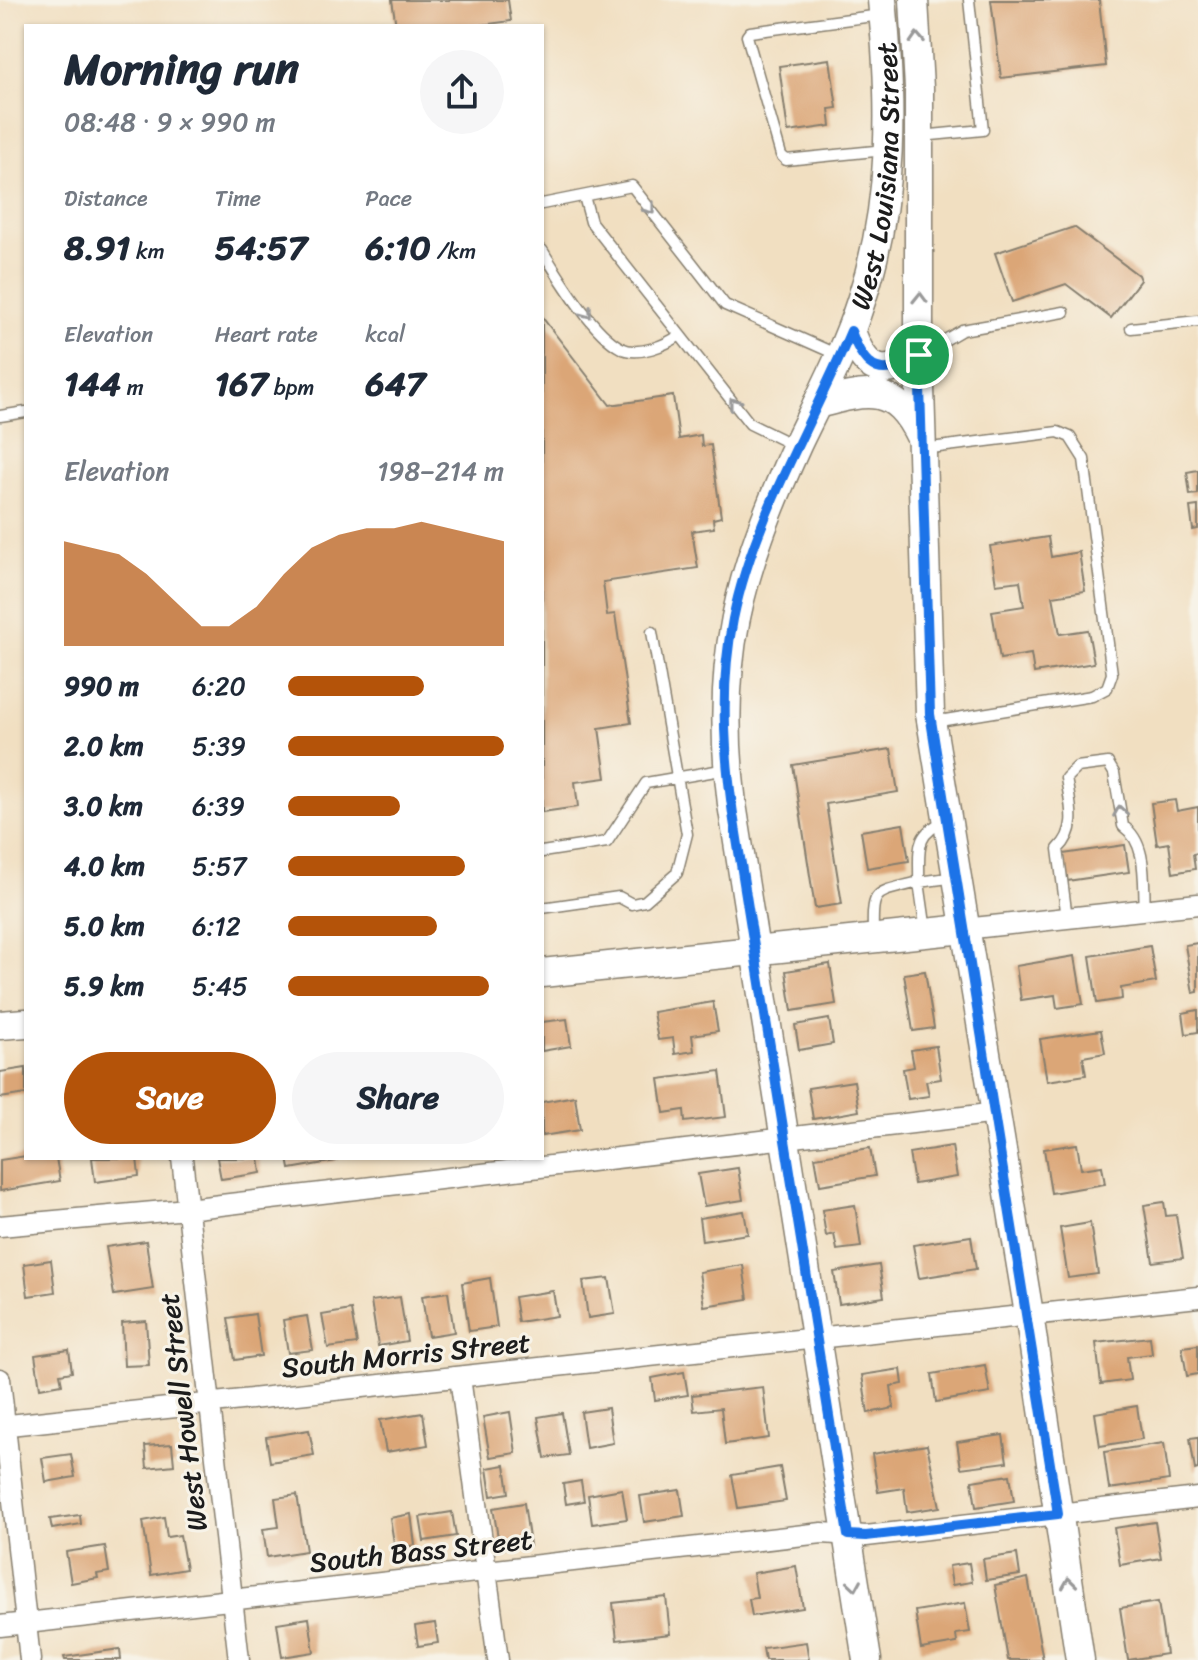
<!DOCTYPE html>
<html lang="en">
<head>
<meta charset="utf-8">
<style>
	body { margin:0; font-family:Sriracha,sans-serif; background:#f6f6f7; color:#1f2937; height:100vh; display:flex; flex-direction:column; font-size:30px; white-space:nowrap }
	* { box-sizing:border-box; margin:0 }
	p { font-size:26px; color:#747a83 }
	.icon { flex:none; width:44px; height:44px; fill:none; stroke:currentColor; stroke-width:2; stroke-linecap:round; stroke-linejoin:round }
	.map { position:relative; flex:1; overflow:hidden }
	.details { position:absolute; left:24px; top:24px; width:520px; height:1136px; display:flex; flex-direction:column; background:#fff; border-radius:0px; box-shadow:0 2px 6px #0004 }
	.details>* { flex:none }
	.pin { position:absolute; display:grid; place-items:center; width:68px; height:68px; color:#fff; margin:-34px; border:4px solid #fff; border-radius:50%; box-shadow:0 2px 8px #0007 }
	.round { display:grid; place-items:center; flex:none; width:84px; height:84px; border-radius:42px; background:#f6f6f7 }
	.headline { display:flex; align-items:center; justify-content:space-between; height:136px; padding:0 40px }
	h1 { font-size:44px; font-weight:800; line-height:60px }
	.metrics { display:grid; grid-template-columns:repeat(3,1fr); gap:12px; height:136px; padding:8px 40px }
	.metrics div { display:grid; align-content:center }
	.metrics b { font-size:34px; font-weight:800 }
	.metrics small { font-size:22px; font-weight:400 }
	.metrics p { font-size:22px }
	.chart { height:224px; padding:16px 40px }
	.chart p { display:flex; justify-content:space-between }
	.chart svg { width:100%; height:144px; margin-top:8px; fill:#b45309; opacity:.7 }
	.primary-button { display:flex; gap:16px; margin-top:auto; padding:16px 40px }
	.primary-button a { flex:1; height:92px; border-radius:48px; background:#b45309; color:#fff; font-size:32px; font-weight:800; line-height:92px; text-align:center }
	.primary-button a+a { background:#f6f6f7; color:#1f2937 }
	ul { padding:0 40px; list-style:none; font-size:26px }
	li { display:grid; grid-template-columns:128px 96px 1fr; align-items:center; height:60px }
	li i { height:20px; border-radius:10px; background:#b45309 }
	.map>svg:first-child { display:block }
	.building { fill:#dba677 }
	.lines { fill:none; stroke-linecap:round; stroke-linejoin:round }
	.lane-casing { stroke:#867e6e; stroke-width:13 }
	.street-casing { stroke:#867e6e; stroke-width:23 }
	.secondary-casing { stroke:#867e6e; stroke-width:31 }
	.lane { stroke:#fff; stroke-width:10 }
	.street { stroke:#fff; stroke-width:20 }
	.secondary { stroke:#fff; stroke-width:28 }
	.oneway { stroke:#999 }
	.route-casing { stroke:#fff; stroke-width:16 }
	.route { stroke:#1a73e8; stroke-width:10 }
	.labels { text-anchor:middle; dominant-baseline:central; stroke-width:6; stroke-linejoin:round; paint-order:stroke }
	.street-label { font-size:28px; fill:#1c1c1c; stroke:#f7f3e8 }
</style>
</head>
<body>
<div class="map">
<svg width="1198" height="1660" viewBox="0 0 1198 1660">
	<rect width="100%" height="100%" fill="#f7f3e8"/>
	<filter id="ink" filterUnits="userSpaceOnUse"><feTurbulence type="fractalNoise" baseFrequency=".0125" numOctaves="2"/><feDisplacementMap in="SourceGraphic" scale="16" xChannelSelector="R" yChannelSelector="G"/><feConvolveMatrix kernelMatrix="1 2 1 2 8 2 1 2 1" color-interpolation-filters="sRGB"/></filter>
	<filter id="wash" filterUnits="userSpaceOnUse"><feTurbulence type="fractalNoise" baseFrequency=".006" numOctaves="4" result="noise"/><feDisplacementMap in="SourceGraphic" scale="32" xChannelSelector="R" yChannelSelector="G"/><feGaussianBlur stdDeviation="1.8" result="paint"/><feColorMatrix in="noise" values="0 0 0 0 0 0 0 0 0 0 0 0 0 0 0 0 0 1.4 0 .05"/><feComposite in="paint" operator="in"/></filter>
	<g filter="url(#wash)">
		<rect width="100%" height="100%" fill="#f1dfc1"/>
		<g id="blocks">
			<!-- building -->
			<path class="building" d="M392,0H508L511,21L474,26H396Z
				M991,0H1099L1106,66L1001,78Z
				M830,59L837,108L829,109L831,126L788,132L779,66Z
				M1074,227L1138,275L1140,280L1111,318L1066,284L1012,302L995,253Z
				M542,317L610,405L673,396L679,439L701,435L702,446L711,445L721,517L713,519L714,528L692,531L698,568L603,582L607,615L615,614L631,723L599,728L606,778L575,782L578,807L542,812Z
				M1198,470V494L1190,495L1187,472Z
				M1198,506V529L1193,530L1190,507Z
				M1048,537L1051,557L1079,552L1085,591L1053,596L1060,634L1088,630L1094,663L1034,673L1031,654L1000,659L992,611L1024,606L1020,581L996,584L990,546Z
				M891,749L898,792L826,804L842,904L815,908L793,765Z
				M1175,800L1177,811L1198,807V853L1193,854L1195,869L1173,873L1169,843L1157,845L1151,803Z
				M903,824L909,861L867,868L861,831Z
				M1125,845L1129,872L1067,881L1063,854Z
				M1198,943V992L1193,993L1185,945Z
				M1150,946L1156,982L1121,988L1122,999L1097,1003L1090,956Z
				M1075,956L1083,1004L1057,1008L1055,995L1021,1000L1016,966Z
				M830,964L836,1004L792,1011L786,971Z
				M925,971L934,1028L913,1031L904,974Z
				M713,1002L718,1031L692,1035L694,1051L675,1054L673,1038L658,1040L653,1012Z
				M1198,1010V1032L1186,1034L1183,1013Z
				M567,1019L571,1046L542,1051V1022Z
				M829,1019L833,1044L799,1050L795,1025Z
				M1101,1030L1105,1053L1083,1057L1086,1075L1047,1081L1040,1039Z
				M936,1046L941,1079L926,1081L929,1096L908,1099L903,1069L914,1067L911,1050Z
				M26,1068V1094L0,1098V1072Z
				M720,1071L726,1117L685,1122L684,1110L664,1113L659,1079Z
				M854,1081L859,1111L813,1119L808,1088Z
				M575,1096L580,1130L542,1136V1102Z
				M1077,1144L1081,1169L1102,1166L1105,1184L1051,1193L1044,1149Z
				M952,1146L957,1177L914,1184L909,1153Z
				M870,1148L875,1176L820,1185L815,1157Z
				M26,1156L56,1158L60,1181L0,1191V1160Z
				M92,1158H137L139,1176L95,1182Z
				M217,1158H259L261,1173L221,1179Z
				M288,1158H335L336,1161L290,1169Z
				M738,1168L743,1200L704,1206L698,1174Z
				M1164,1202L1166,1216L1176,1215L1183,1258L1153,1262L1144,1205Z
				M855,1205L861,1247L837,1250L834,1234L826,1236L822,1210Z
				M744,1211L748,1234L702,1241L699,1218Z
				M1090,1223L1098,1274L1068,1278L1060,1228Z
				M971,1236L976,1269L919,1278L913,1245Z
				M146,1241L153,1289L114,1295L106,1247Z
				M51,1260L55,1292L28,1296L24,1264Z
				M743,1265L748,1299L704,1306L699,1272Z
				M879,1265L884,1297L839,1304L834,1272Z
				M490,1278L497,1327L469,1331L462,1283Z
				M609,1278L615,1314L588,1318L583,1281Z
				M553,1291L557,1316L518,1322L514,1297Z
				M448,1292L454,1332L428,1336L422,1296Z
				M400,1297L407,1341L378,1346L371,1301Z
				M351,1310L357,1344L328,1348L322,1315Z
				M255,1314L261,1356L235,1360L228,1318Z
				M307,1316L313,1350L288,1353L283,1320Z
				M146,1321L149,1365L124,1366L122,1323Z
				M1150,1337L1152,1354L1127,1357L1130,1380L1101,1384L1096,1343Z
				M1198,1345V1374L1187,1376L1182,1347Z
				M69,1350L72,1372L60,1374L62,1384L40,1388L35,1355Z
				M985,1365L990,1393L936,1402L932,1374Z
				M901,1369L903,1384L891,1386L894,1408L868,1413L862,1375Z
				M684,1372L688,1395L655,1400L652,1378Z
				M763,1387L769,1438L725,1444L721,1408L694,1411L692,1395Z
				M1137,1406L1142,1439L1100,1446L1095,1413Z
				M608,1408L613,1443L586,1448L581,1412Z
				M510,1412L516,1453L490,1457L483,1417Z
				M423,1413L428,1445L386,1452L380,1420Z
				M562,1413L569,1455L545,1458L538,1417Z
				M309,1430L314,1455L270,1462L266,1437Z
				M1003,1435L1007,1462L961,1468L957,1442Z
				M1198,1437V1469L1195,1470L1190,1438Z
				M1164,1443L1169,1480L1109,1489L1104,1452Z
				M172,1444L174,1465L147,1468L145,1446Z
				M927,1445L940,1507L907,1512L904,1488L878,1492L872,1454Z
				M71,1454L75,1477L46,1482L42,1458Z
				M505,1465L509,1493L491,1496L487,1468Z
				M780,1467L786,1501L738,1508L732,1475Z
				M1010,1475L1014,1501L976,1507L972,1481Z
				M581,1481L584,1501L566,1504L563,1484Z
				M622,1489L627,1519L592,1524L588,1495Z
				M680,1490L684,1516L644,1522L640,1496Z
				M297,1495L306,1551L267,1557L263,1529L279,1527L275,1498Z
				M524,1503L530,1545L500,1549L493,1508Z
				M452,1512L456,1536L424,1541L420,1517Z
				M411,1514L415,1545L395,1549L390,1518Z
				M80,1515L81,1524L52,1529L50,1519Z
				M164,1517L167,1537L180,1535L186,1569L151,1575L143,1521Z
				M1155,1522L1161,1558L1120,1565L1114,1528Z
				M105,1546L109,1572L97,1574L98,1578L71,1583L66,1552Z
				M1017,1554L1020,1575L986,1580L983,1559Z
				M969,1563L972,1582L952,1585L949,1566Z
				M796,1566L803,1608L752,1616L749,1599L757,1598L753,1573Z
				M1028,1578L1043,1660H1008L995,1585Z
				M666,1597L670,1634L617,1640L613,1603Z
				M1158,1602L1166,1654L1128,1660L1120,1608Z
				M965,1603L970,1632L956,1634L957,1643L921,1649L915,1611Z
				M309,1618L314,1652L282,1657L277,1623Z
				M435,1623L438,1643L418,1646L415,1626Z
				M806,1642L809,1660H765L763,1648Z
				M120,1649L121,1660H65L64,1657Z"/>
		</g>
	</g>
	<g filter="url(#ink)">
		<use href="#blocks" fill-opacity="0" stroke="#867e6e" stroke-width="2"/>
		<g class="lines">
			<defs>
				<path id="lane" d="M881,15L750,32L747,36L781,155L786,160L885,150
					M921,136L983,130L969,0
					M584,196L591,222L750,424L795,446
					M542,204L632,186L725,305L838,355
					M542,250C559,277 592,333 621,348C638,357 666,345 680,335
					M1131,328L1198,321
					M921,354L962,330L1064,312
					M0,416L26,412
					M923,449L1058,432L1070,437L1084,459L1112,674L1107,688L1092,696L933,722
					M945,821C913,835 920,851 919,882L956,877
					M542,852L607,842L646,783L727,769
					M542,908L619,897L632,904L645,901L677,873L687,834L652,632
					M1067,918L1058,849C1079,829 1070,804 1066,778L1077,767L1108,763L1114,773L1123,826C1148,843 1143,882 1145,910
					M873,935C872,887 874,894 919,882L926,931"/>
				<path id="street" d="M964,929L1198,904
					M182,1158L239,1660
					M0,1226L187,1209L997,1113
					M460,1377L498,1660
					M0,1379L30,1660
					M0,1426L1198,1297
					M0,1626L822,1533L866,1536L1198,1498"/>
				<g id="secondary">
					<path d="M914,0L919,88V355L930,714L1029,1314L1080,1660"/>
					<path d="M851,331C865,372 883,380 919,355"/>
					<path d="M817,404C869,390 895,383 921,438"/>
					<path d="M542,973L964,929"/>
					<path d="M0,1025L26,1023"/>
					<path id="s1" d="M867,1660L732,804C714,660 738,575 797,445C820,397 845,351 861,301C894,203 892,101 882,0"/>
				</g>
			</defs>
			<!-- lane casing -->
			<use href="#lane" class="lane-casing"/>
			<!-- street casing -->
			<use href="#street" class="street-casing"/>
			<!-- secondary casing -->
			<use href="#secondary" class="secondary-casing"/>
			<!-- lane -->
			<use href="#lane" class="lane"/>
			<!-- street -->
			<use href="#street" class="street"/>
			<!-- secondary -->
			<use href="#secondary" class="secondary"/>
		</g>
		<!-- one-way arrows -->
		<defs><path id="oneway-chevron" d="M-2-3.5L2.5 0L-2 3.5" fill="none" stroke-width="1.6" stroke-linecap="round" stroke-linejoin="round" transform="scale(2)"/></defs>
		<g class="oneway">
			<use href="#oneway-chevron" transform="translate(917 38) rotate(-93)"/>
			<use href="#oneway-chevron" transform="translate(650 209) rotate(52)"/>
			<use href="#oneway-chevron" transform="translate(920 298) rotate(-89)"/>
			<use href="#oneway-chevron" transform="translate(587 313) rotate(52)"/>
			<use href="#oneway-chevron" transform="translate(734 403) rotate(-128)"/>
			<use href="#oneway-chevron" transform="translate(1120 811) rotate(-99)"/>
			<use href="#oneway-chevron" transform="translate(1069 1583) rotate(-98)"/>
			<use href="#oneway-chevron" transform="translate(855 1585) rotate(81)"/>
		</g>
	</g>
	<g class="lines" filter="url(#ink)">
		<defs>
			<path id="route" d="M851,331C865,372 883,380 919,355L930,714L1058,1514L866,1536L848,1535L733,814C724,750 720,684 733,619C754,517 811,426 851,331Z"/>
		</defs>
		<!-- route casing -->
		<use href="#route" class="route-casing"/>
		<!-- route -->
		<use href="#route" class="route"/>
	</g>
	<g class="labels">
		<!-- street labels -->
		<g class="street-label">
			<text stroke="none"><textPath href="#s1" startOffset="1522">West Louisiana Street</textPath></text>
			<text transform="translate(406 1355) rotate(-6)">South Morris Street</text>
			<text transform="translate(183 1412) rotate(-97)">West Howell Street</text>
			<text transform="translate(421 1551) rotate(-6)">South Bass Street</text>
		</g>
	</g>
</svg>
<div class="pin" style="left:919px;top:355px;background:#1e9e55"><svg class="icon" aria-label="arrive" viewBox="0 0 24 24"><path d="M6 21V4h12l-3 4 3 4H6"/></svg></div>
<section class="details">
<div class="headline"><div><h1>Morning run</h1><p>08:48 · 9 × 990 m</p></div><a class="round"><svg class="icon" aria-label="share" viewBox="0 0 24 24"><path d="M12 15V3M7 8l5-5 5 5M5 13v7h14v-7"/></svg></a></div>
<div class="metrics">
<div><p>Distance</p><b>8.91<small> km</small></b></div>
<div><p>Time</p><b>54:57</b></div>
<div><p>Pace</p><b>6:10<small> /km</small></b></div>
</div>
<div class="metrics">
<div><p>Elevation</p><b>144<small> m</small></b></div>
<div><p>Heart rate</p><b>167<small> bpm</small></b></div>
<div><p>kcal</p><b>647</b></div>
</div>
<div class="chart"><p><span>Elevation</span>198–214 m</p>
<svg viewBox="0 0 160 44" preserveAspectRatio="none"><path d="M0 44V12L10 14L20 16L30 22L40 30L50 38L60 38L70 32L80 22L90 14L100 10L110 8L120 8L130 6L140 8L150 10L160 12V44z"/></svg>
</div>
<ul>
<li><b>990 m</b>6:20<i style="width:63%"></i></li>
<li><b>2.0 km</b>5:39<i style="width:100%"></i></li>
<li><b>3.0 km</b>6:39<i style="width:52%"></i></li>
<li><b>4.0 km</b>5:57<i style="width:82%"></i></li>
<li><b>5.0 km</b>6:12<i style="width:69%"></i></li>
<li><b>5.9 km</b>5:45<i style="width:93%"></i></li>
</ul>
<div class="primary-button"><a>Save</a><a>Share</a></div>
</section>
</div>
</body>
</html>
